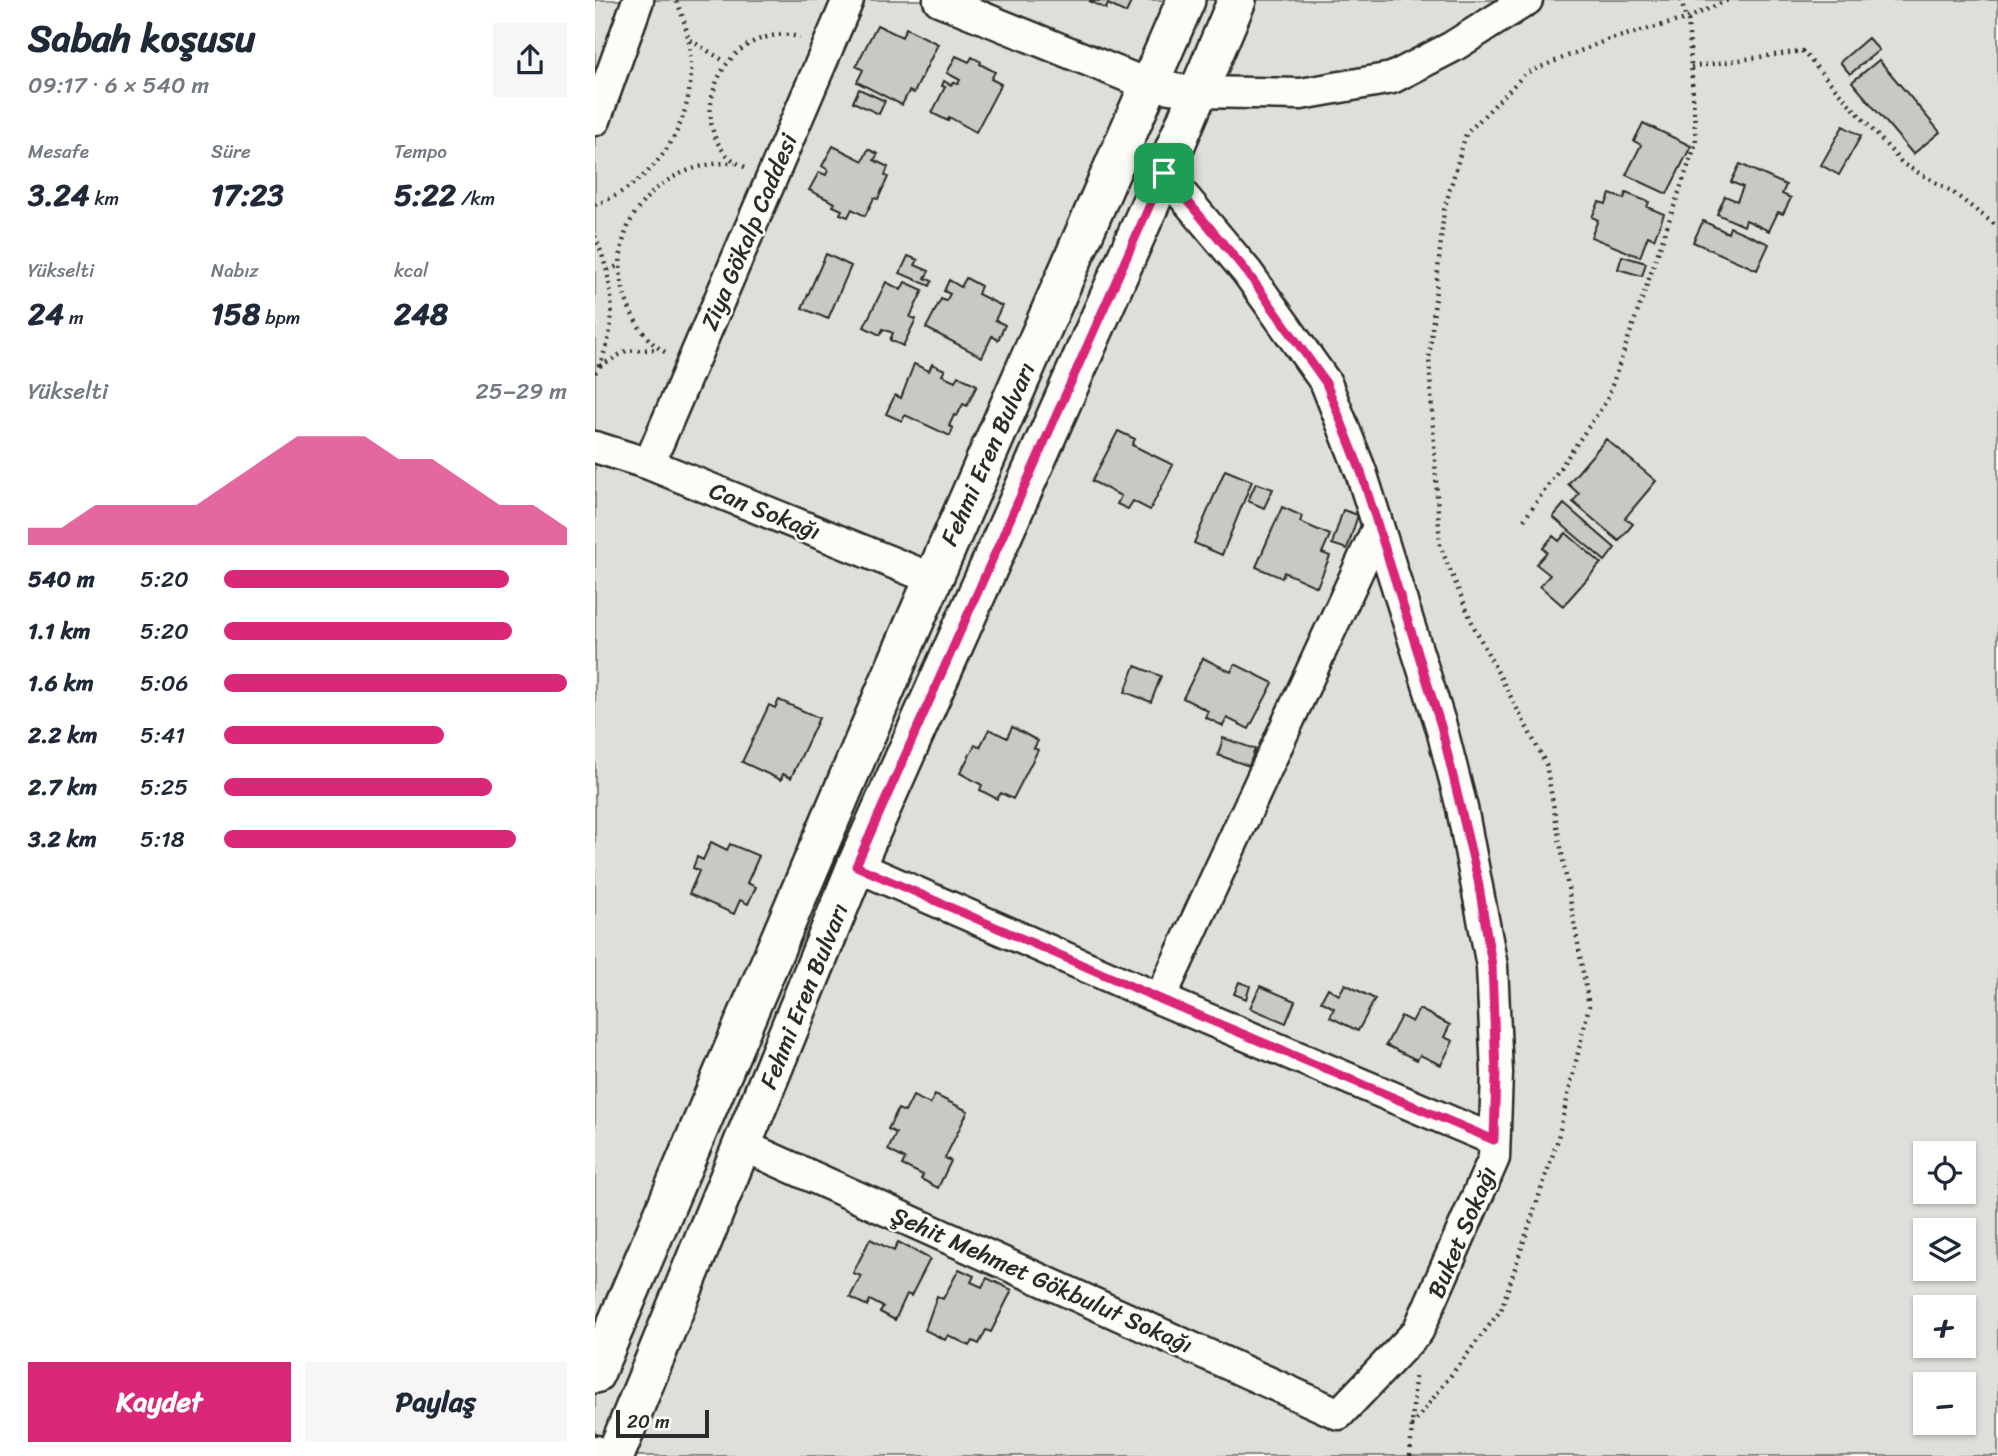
<!DOCTYPE html>
<html lang="tr">
<head>
<meta charset="utf-8">
<style>
	body { margin:0; font-family:Sriracha,sans-serif; background:#f6f6f7; color:#1f2937; height:100vh; display:flex; flex-direction:column; font-size:26px; white-space:nowrap }
	* { box-sizing:border-box; margin:0 }
	p { font-size:23px; color:#747a83 }
	.icon { flex:none; width:38px; height:38px; fill:none; stroke:currentColor; stroke-width:2; stroke-linecap:round; stroke-linejoin:round }
	.map { position:relative; flex:1; overflow:hidden }
	.panel { display:flex; flex-direction:column; background:#fff; width:595px }
	.panel>* { flex:none }
	.controls { position:absolute; left:1318px; top:1141px; display:grid; gap:14px }
	.controls a { display:grid; place-items:center; width:63px; height:63px; border-radius:0px; background:#fff; box-shadow:0 2px 5px #0004; font-size:35px }
	.scale { position:absolute; left:21px; bottom:18px; width:93px; box-sizing:border-box; padding-left:7px; border:4px solid #2b2b2b; border-top:0; font-size:19px; line-height:24px; white-space:nowrap; color:#2b2b2b; -webkit-text-stroke:5px #fdfcf7; paint-order:stroke }
	.pin { position:absolute; display:grid; place-items:center; width:60px; height:60px; color:#fff; margin:-30px; border-radius:14px; box-shadow:0 4px 10px #0006 }
	.round { display:grid; place-items:center; flex:none; width:74px; height:74px; border-radius:0px; background:#f6f6f7 }
	.headline { display:flex; align-items:center; justify-content:space-between; height:119px; padding:0 28px }
	h1 { font-size:38px; font-weight:700; line-height:52px }
	.metrics { display:grid; grid-template-columns:repeat(3,1fr); gap:10px; height:119px; padding:7px 28px }
	.metrics div { display:grid; align-content:center }
	.metrics b { font-size:30px; font-weight:700 }
	.metrics small { font-size:19px; font-weight:400 }
	.metrics p { font-size:19px }
	.chart { height:196px; padding:14px 28px }
	.chart p { display:flex; justify-content:space-between }
	.chart svg { width:100%; height:126px; margin-top:7px; fill:#db2777; opacity:.7 }
	.cta { display:flex; gap:14px; margin-top:auto; padding:14px 28px }
	.cta a { flex:1; height:80px; border-radius:0px; background:#db2777; color:#fff; font-size:28px; font-weight:700; line-height:80px; text-align:center }
	.cta a+a { background:#f6f6f7; color:#1f2937 }
	ul { padding:0 28px; list-style:none; font-size:23px }
	li { display:grid; grid-template-columns:112px 84px 1fr; align-items:center; height:52px }
	li i { height:18px; border-radius:9px; background:#db2777 }
	main { display:flex; flex:1; min-height:0 }
	.map>svg:first-child { display:block }
	.green { fill:#dfdeda; stroke:#858482; stroke-width:2; fill-rule:evenodd }
	.building { fill:#c9c8c4; stroke:#2b2b2b; stroke-width:2 }
	.lines { fill:none; stroke-linecap:round; stroke-linejoin:round }
	.minor-casing { stroke:#2b2b2b; stroke-width:35 }
	.tertiary-casing { stroke:#2b2b2b; stroke-width:42 }
	.secondary-casing { stroke:#2b2b2b; stroke-width:44 }
	.path { stroke:#2b2b2b; stroke-width:4.5; stroke-dasharray:2 5; stroke-linecap:butt }
	.minor { stroke:#fdfcf7; stroke-width:30 }
	.tertiary { stroke:#fdfcf7; stroke-width:37 }
	.secondary { stroke:#fdfcf7; stroke-width:38 }
	.route-casing { stroke:#fff; stroke-width:14 }
	.route { stroke:#db2777; stroke-width:9 }
	.labels { text-anchor:middle; dominant-baseline:central; stroke-width:5; stroke-linejoin:round; paint-order:stroke }
	.street-label { font-size:24px; fill:#2b2b2b; stroke:#fdfcf7 }
</style>
</head>
<body>
<main>
<section class="panel">
<div class="headline"><div><h1>Sabah koşusu</h1><p>09:17 · 6 × 540 m</p></div><a class="round"><svg class="icon" aria-label="share" viewBox="0 0 24 24"><path d="M12 15V3M7 8l5-5 5 5M5 13v7h14v-7"/></svg></a></div>
<div class="metrics">
<div><p>Mesafe</p><b>3.24<small> km</small></b></div>
<div><p>Süre</p><b>17:23</b></div>
<div><p>Tempo</p><b>5:22<small> /km</small></b></div>
</div>
<div class="metrics">
<div><p>Yükselti</p><b>24<small> m</small></b></div>
<div><p>Nabız</p><b>158<small> bpm</small></b></div>
<div><p>kcal</p><b>248</b></div>
</div>
<div class="chart"><p><span>Yükselti</span>25–29 m</p>
<svg viewBox="0 0 160 44" preserveAspectRatio="none"><path d="M0 44V38L10 38L20 30L30 30L40 30L50 30L60 22L70 14L80 6L90 6L100 6L110 14L120 14L130 22L140 30L150 30L160 38V44z"/></svg>
</div>
<ul>
<li><b>540 m</b>5:20<i style="width:83%"></i></li>
<li><b>1.1 km</b>5:20<i style="width:84%"></i></li>
<li><b>1.6 km</b>5:06<i style="width:100%"></i></li>
<li><b>2.2 km</b>5:41<i style="width:64%"></i></li>
<li><b>2.7 km</b>5:25<i style="width:78%"></i></li>
<li><b>3.2 km</b>5:18<i style="width:85%"></i></li>
</ul>
<div class="cta"><a>Kaydet</a><a>Paylaş</a></div>
</section>
<div class="map">
<svg width="1403" height="1456" viewBox="0 0 1403 1456">
	<rect width="100%" height="100%" fill="#fdfcf7"/>
	<filter id="ink" filterUnits="userSpaceOnUse"><feTurbulence type="fractalNoise" baseFrequency=".0143" numOctaves="2"/><feDisplacementMap in="SourceGraphic" scale="14" xChannelSelector="R" yChannelSelector="G"/><feConvolveMatrix kernelMatrix="1 2 1 2 8 2 1 2 1" color-interpolation-filters="sRGB"/></filter>
	<g filter="url(#ink)">
		<!-- green -->
		<path class="green" d="M0,0H1403V1456H0ZM1330,1153H1368V1192H1330ZM1330,1230H1368V1269H1330ZM1330,1307H1368V1346H1330ZM1330,1384H1368V1423H1330Z"/>
		<!-- building -->
		<path class="building" d="M537,0L531,13L513,4L511,9L494,1Z
			M282,25L307,37L311,28L343,44L319,93L314,91L307,105L262,82L268,70L261,66Z
			M1273,38L1284,50L1255,74L1245,62Z
			M361,56L374,62L377,57L386,62L385,64L400,72L396,79L406,84L381,132L354,117L353,121L337,113L350,87L347,86L349,81L356,85L358,82L363,84L365,80L352,73Z
			M1284,60L1345,132L1318,154L1257,82Z
			M264,89L290,101L284,114L258,102Z
			M1048,123L1096,146L1072,194L1031,175L1046,145L1039,141Z
			M1248,126L1266,136L1244,175L1226,165Z
			M238,146L268,161L273,149L283,154L279,160L293,167L290,175L293,177L283,199L279,198L270,216L257,209L253,217L245,214L247,210L238,206L240,203L214,190L224,172L231,175L233,170L227,166Z
			M1145,164L1191,185L1187,194L1196,198L1188,214L1183,212L1174,231L1151,220L1149,226L1122,214L1130,196L1142,201L1148,187L1136,182Z
			M1031,193L1054,202L1052,207L1069,214L1059,239L1053,236L1045,257L996,237L1003,220L997,217L1004,202L1011,204L1015,194L1029,199Z
			M1108,221L1133,233L1135,227L1174,244L1162,270L1098,242Z
			M231,254L256,266L233,319L207,308Z
			M313,256L323,260L320,265L334,271L330,278L337,281L335,286L305,273Z
			M1027,256L1051,263L1047,276L1023,269Z
			M371,278L386,286L383,294L407,306L400,320L410,325L403,340L397,336L387,357L331,328L346,299L351,301L355,294L349,291L354,280L366,287Z
			M291,282L306,290L310,282L328,290L315,317L321,319L308,346L295,340L298,333L288,329L285,335L269,327Z
			M319,364L334,371L337,364L350,370L347,375L360,381L363,376L382,385L372,406L368,404L362,416L359,415L354,426L358,428L355,436L310,415L307,421L291,414L300,395L306,398Z
			M523,431L540,439L537,445L578,465L555,510L538,501L533,509L522,504L526,496L497,481Z
			M1011,439L1061,481L1030,518L1038,524L1024,541L978,502L984,494L973,484Z
			M630,470L657,481L627,555L599,543Z
			M661,483L678,489L669,508L653,501Z
			M969,504L1020,548L1010,561L958,517Z
			M687,507L707,516L705,522L735,535L727,553L735,556L722,587L689,572L687,578L661,567Z
			M748,510L763,515L752,549L737,544Z
			M971,533L1006,563L968,606L945,586L955,575L941,564L952,552L948,548L958,536L964,541Z
			M608,658L636,672L640,664L678,683L654,729L632,718L628,726L610,717L613,711L588,698Z
			M540,666L566,676L556,702L530,692Z
			M184,700L224,718L196,778L188,774L186,780L147,762L174,705L180,708Z
			M417,727L443,741L439,748L443,750L418,799L406,793L402,799L385,790L387,785L365,773L380,745L385,747L394,729L412,738Z
			M628,738L660,749L654,766L623,755Z
			M116,842L132,850L135,844L164,856L152,883L161,887L153,904L145,900L139,914L94,894L104,871L98,868L102,857L108,860Z
			M644,982L655,986L651,999L639,994Z
			M750,984L780,999L763,1031L735,1017L739,1008L726,1001L733,988L744,995Z
			M665,986L700,1001L691,1023L655,1008Z
			M824,1009L855,1025L849,1037L858,1041L846,1065L825,1055L822,1060L791,1045L806,1016L817,1022Z
			M340,1095L373,1111L350,1158L356,1161L343,1188L326,1179L328,1175L307,1165L310,1159L293,1150L301,1133L293,1129L303,1109L310,1112L318,1096L335,1104Z
			M275,1239L299,1251L303,1242L335,1259L316,1296L312,1294L300,1320L285,1312L288,1307L275,1300L272,1306L255,1297L266,1276L258,1273Z
			M364,1269L379,1276L376,1282L387,1287L392,1278L417,1290L396,1332L391,1330L384,1344L378,1341L375,1346L353,1335L350,1340L330,1330L342,1296L348,1299Z"/>
		<g class="lines">
			<defs>
				<path id="minor" d="M344,0L554,85L602,92L706,94L797,78L857,47L932,0
					M0,120L43,0
					M0,447L54,464L338,579
					M54,464L253,0
					M261,866L565,999L899,1140
					M565,999L783,527
					M149,1146L744,1414L823,1331L899,1158L902,1073L897,966L867,808L846,726L766,472L731,383L652,272L569,173"/>
				<path id="tertiary" d="M0,1374L307,651L591,0
					M20,1456L261,866L569,173L642,0"/>
				<path id="secondary" d="M0,1455L1,1456"/>
			</defs>
			<!-- minor casing -->
			<use href="#minor" class="minor-casing"/>
			<!-- tertiary casing -->
			<use href="#tertiary" class="tertiary-casing"/>
			<!-- secondary casing -->
			<use href="#secondary" class="secondary-casing"/>
			<!-- path -->
			<path class="path" d="M1086,0L1091,19L1133,0
				M95,40L131,62
				M1096,67L1207,51L1308,164L1356,191L1403,227
				M150,167C92,142 113,53 169,38C181,34 193,33 205,38
				M0,205C85,172 118,82 81,0
				M0,236C19,281 25,329 0,373
				M13,270L25,265
				M70,352C55,344 43,327 36,312C0,234 59,160 140,163
				M5,366L31,351L64,349
				M929,520L1012,400L1101,143L1093,18
				M817,1426L906,1310L962,1142L994,1006L951,764L879,627L845,546L834,359L849,210L871,134L931,73L1012,40L1091,19
				M815,1456L820,1377"/>
			<!-- minor -->
			<use href="#minor" class="minor"/>
			<!-- tertiary -->
			<use href="#tertiary" class="tertiary"/>
			<!-- secondary -->
			<use href="#secondary" class="secondary"/>
		</g>
	</g>
	<g class="lines" filter="url(#ink)">
		<defs>
			<path id="route" d="M569,173L652,272L731,383L766,472L846,726L883,880L897,965L901,1073L899,1140L565,999L261,866Z"/>
		</defs>
		<!-- route casing -->
		<use href="#route" class="route-casing"/>
		<!-- route -->
		<use href="#route" class="route"/>
	</g>
	<g class="labels">
		<!-- street labels -->
		<g class="street-label">
			<text transform="translate(154 232) rotate(-67)">Ziya Gökalp Caddesi</text>
			<text transform="translate(393 454) rotate(-66)">Fehmi Eren Bulvarı</text>
			<text transform="translate(170 511) rotate(22)">Can Sokağı</text>
			<text transform="translate(209 996) rotate(-68)">Fehmi Eren Bulvarı</text>
			<text transform="translate(867 1232) rotate(-67)">Buket Sokağı</text>
			<text transform="translate(447 1280) rotate(24)">Şehit Mehmet Gökbulut Sokağı</text>
		</g>
	</g>
</svg>
<div class="controls">
<a><svg class="icon" aria-label="locate" viewBox="0 0 24 24"><circle cx="12" cy="12" r="6"/><path d="M12 2v4M12 18v4M2 12h4M18 12h4"/></svg></a>
<a><svg class="icon" aria-label="layers" viewBox="0 0 24 24"><path d="M12 4l9 5-9 5-9-5zM3 14l9 5 9-5"/></svg></a>
<a>+</a>
<a>−</a>
</div>
<div class="scale">20 m</div>
<div class="pin" style="left:569px;top:173px;background:#1e9e55"><svg class="icon" aria-label="arrive" viewBox="0 0 24 24"><path d="M6 21V4h12l-3 4 3 4H6"/></svg></div>
</div>
</main>
</body>
</html>
